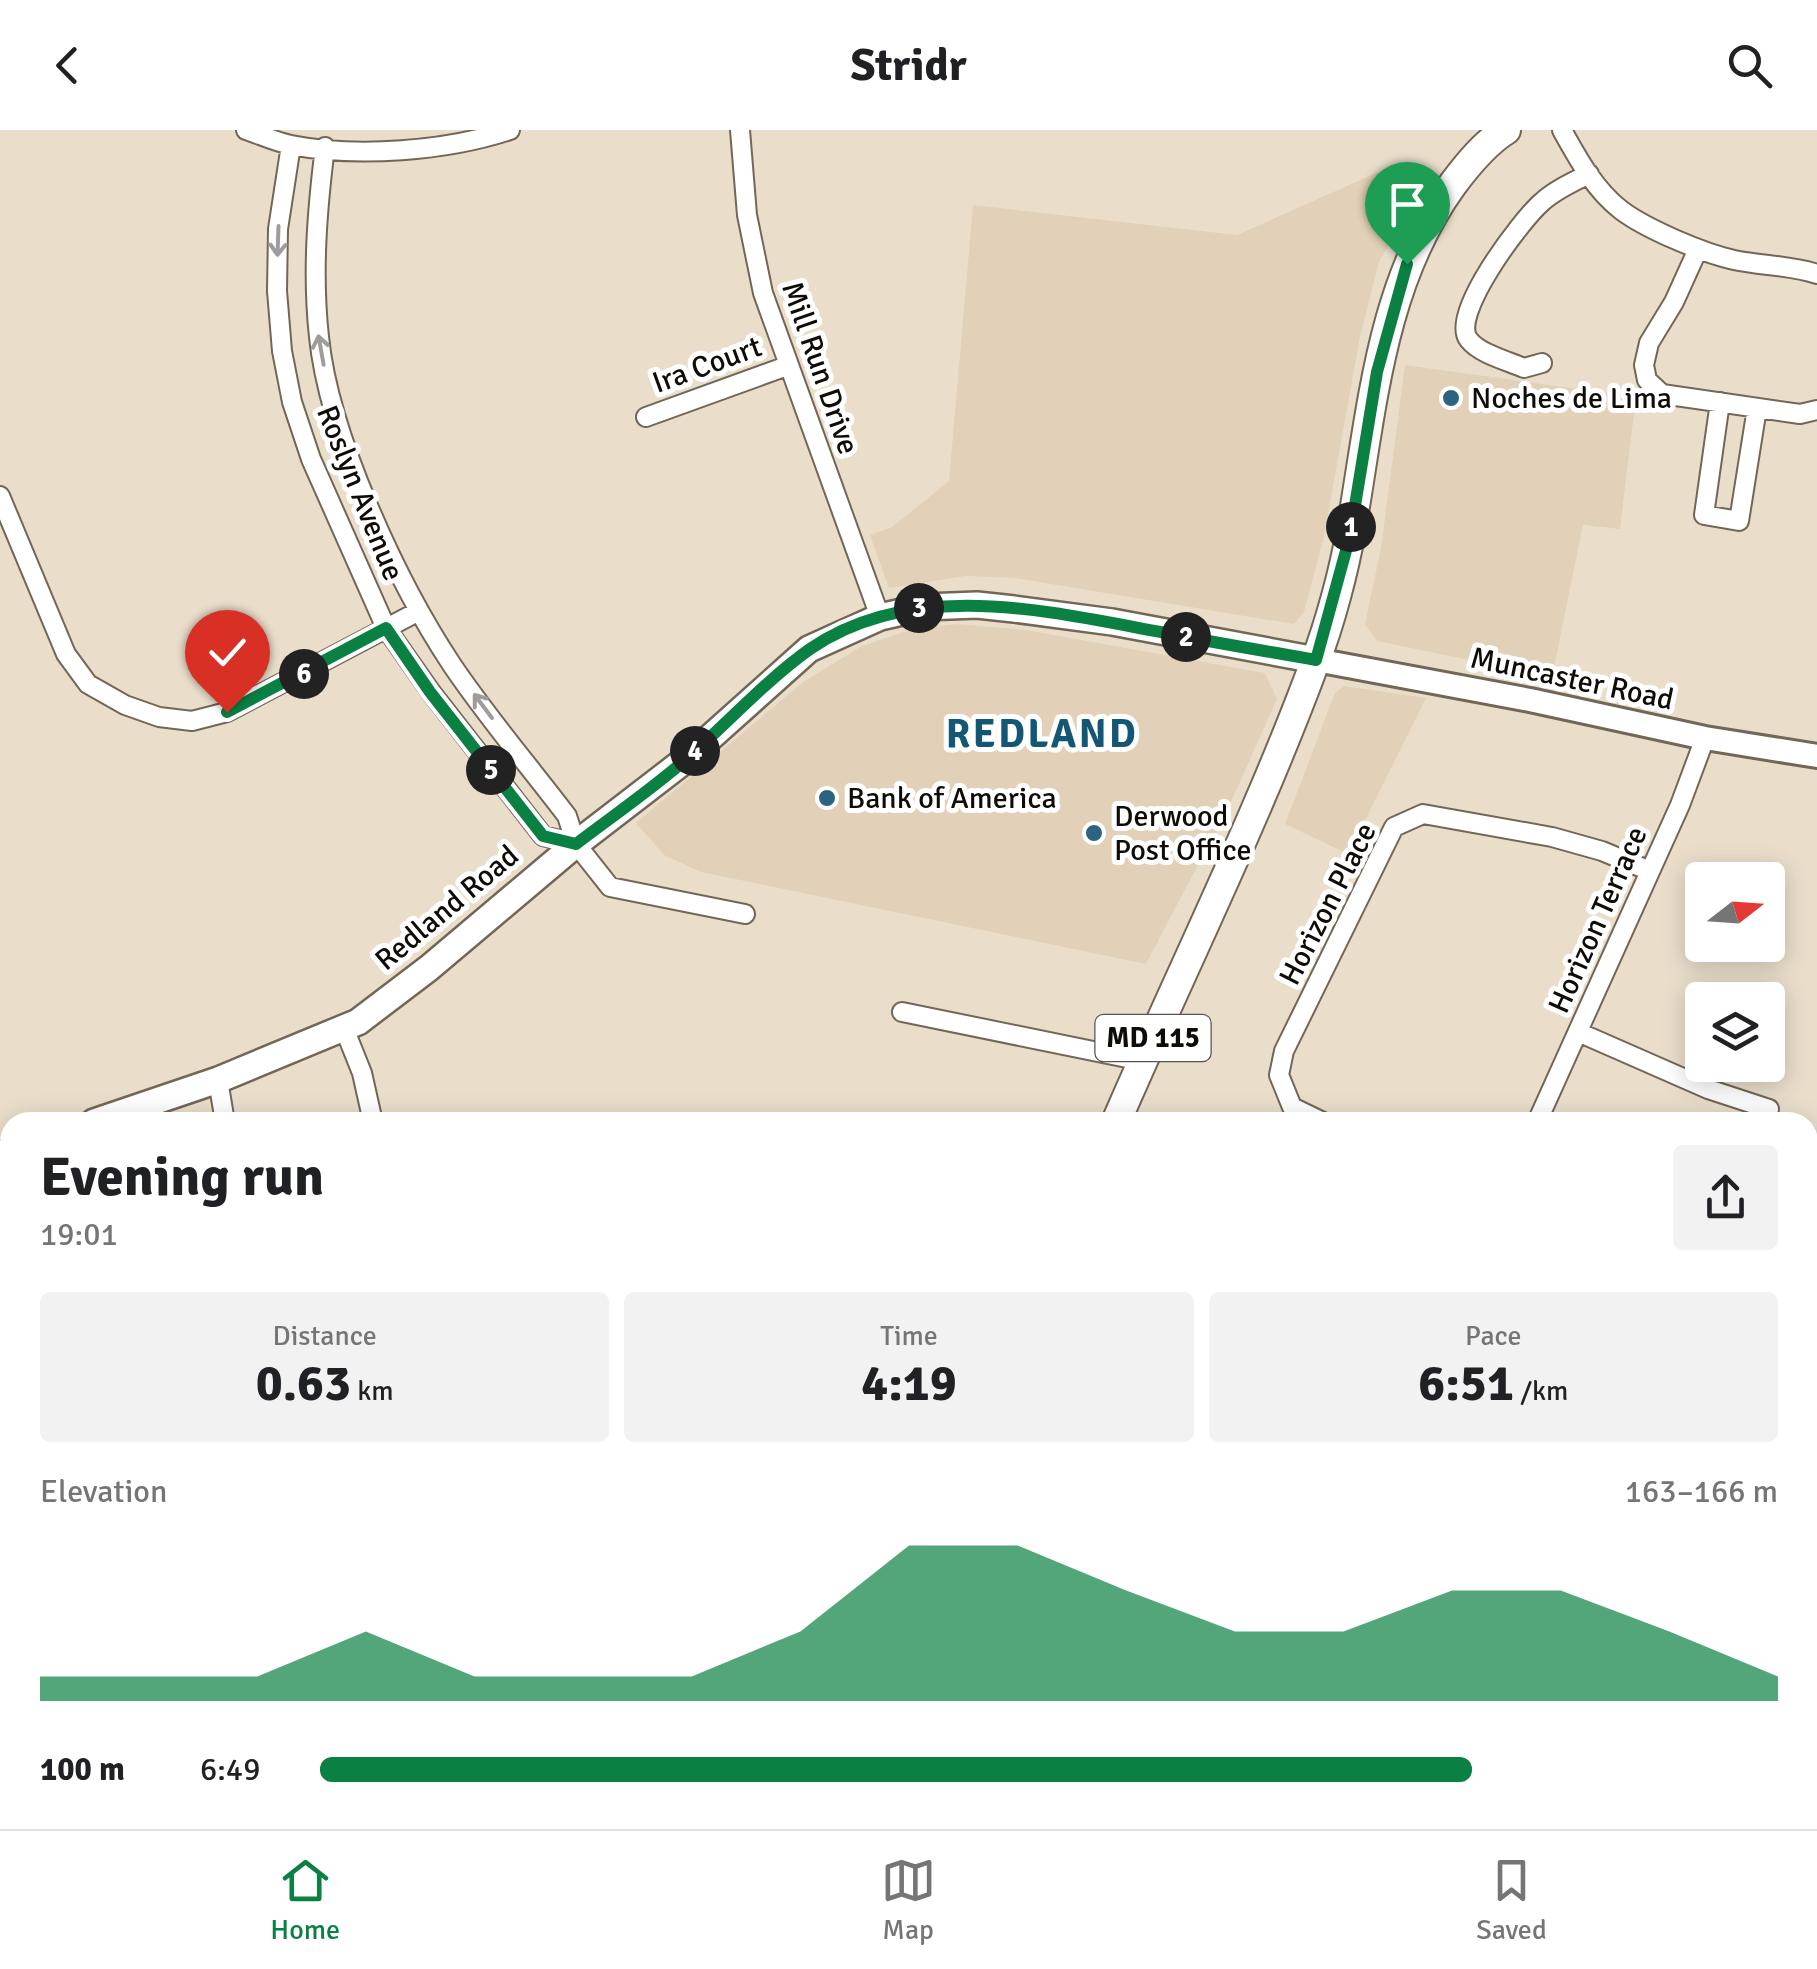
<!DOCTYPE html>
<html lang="en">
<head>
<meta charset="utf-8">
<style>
	body { margin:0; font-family:Signika,sans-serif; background:#f2f2f2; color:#202124; height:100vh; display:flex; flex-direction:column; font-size:38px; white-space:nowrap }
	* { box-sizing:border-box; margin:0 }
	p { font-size:32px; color:#757577 }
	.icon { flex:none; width:55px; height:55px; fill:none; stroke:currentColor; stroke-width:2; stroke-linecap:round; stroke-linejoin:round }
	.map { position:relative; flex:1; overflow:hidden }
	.sheet { position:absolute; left:0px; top:982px; width:1818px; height:718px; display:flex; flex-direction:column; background:#fff; border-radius:30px 30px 0 0; box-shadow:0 5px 25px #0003 }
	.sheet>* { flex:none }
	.needle { width:65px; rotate:73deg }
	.tools { position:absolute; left:1685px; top:732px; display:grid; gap:20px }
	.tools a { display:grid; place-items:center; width:100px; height:100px; border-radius:10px; background:#fff; box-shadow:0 5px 25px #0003; font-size:50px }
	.pin { position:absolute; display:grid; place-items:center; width:85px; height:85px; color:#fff; margin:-102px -42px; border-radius:50% 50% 50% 0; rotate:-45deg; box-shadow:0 0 10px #0007 }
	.pin .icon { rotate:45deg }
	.km { position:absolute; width:50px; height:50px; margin:-25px; border-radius:50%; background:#222; color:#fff; font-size:28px; line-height:50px; text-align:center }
	.round { display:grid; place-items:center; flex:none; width:105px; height:105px; border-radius:10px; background:#f2f2f2 }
	.headline { display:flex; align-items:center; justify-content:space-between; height:170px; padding:0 40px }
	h1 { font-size:55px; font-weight:700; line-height:75px }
	.stats { display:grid; grid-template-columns:repeat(3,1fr); gap:15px; height:170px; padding:10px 40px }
	.stats div { display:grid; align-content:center; border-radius:10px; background:#f2f2f2; text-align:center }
	.stats b { font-size:50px; font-weight:700 }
	.stats small { font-size:28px; font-weight:400 }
	.stats p { font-size:28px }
	.chart { height:280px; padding:20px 40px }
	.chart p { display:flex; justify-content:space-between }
	.chart svg { width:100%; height:180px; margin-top:10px; fill:#0b8043; opacity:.7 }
	ul { padding:0 40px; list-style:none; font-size:32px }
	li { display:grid; grid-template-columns:160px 120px 1fr; align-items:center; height:75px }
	li i { height:25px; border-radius:12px; background:#0b8043 }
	header { display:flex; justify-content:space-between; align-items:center; height:130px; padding:0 40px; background:#fff; font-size:45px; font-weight:700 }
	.menu { display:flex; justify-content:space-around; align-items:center; height:140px; border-top:2px solid #e0e0e0; background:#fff; font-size:28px; color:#757577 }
	.menu a { display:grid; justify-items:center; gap:5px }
	.menu .active { color:#0b8043 }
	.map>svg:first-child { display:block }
	.built { fill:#e2d1b8 }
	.green { fill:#e4c89b }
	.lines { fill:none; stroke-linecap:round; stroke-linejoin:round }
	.minor-casing { stroke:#726756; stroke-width:22 }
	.tertiary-casing { stroke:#726756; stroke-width:28 }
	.secondary-casing { stroke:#726756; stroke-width:30 }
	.primary-casing { stroke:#726756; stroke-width:32 }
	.minor { stroke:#fff; stroke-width:18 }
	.tertiary { stroke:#fff; stroke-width:22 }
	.secondary { stroke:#fff; stroke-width:25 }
	.primary { stroke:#fff; stroke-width:28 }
	.oneway { stroke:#9f9d9b }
	.route-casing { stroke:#fff; stroke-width:20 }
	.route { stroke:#0b8043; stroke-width:12 }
	.poi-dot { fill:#2c637e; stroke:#fff; stroke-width:4 }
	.labels { text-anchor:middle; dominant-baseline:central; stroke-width:10; stroke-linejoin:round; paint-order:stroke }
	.shield { fill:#fff; stroke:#575451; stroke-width:2.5 }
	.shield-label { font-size:28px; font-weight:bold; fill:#0f0b06 }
	.street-label { font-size:30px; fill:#0f0b06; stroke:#fff }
	.poi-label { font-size:30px; fill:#0f0b06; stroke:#fff; text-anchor:start }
	.district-label { font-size:40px; font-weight:bold; letter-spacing:2.5px; fill:#135774; stroke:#fff }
</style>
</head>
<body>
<header><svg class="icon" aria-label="back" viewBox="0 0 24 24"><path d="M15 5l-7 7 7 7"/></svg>Stridr<svg class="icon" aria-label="search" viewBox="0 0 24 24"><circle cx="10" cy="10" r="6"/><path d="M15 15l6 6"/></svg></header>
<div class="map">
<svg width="1817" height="1699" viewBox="0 0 1817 1699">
	<rect width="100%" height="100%" fill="#eadecb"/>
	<!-- built -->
	<path class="built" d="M1403,31L1423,53L1379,132L1360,207L1324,406L1304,482L1294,494L1014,448L966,446L889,458L870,405L892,397L949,351L973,75L1237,105Z
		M1405,235L1636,267L1620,399L1583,395L1552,547L1377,511L1365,494L1381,418Z
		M958,494L1026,500L1265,543L1277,569L1231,672L1146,834L701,742L664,725L636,693L803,552L862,516L915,498Z
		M1344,556L1426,568L1348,724L1285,694L1335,563Z"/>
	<!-- green -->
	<path class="green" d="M0,1487L10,1522V1690H58L61,1699H0Z"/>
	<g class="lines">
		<defs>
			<path id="minor" d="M246,0C261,5 276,12 291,15C357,28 447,21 510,0
				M740,0L747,85L763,163L880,487
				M1562,0C1578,29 1595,60 1621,80C1646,99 1703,123 1734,130C1762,136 1790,135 1817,144
				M291,15L278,99L277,161L282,221L292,272L311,329L386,498L431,562L543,706L576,714
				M325,17C317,81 312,143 319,207C329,306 397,452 452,535C487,587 529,636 567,686L576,714L610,757L745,784
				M1698,119L1674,172L1649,213L1644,235L1647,250L1662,264L1800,284L1817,280
				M1542,233L1524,238C1508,231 1480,224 1469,210C1448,186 1522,89 1542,72C1555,60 1573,52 1589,44
				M1720,272L1704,385L1739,391L1757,278
				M646,287L787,236
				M0,366L66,524L88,554L125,575L159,587L192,591L227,582L419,481
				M902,882L1142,931
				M344,898L362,943L373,992
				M1578,902L1708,959L1769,979
				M218,950L225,992
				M1323,992L1292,977L1279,945L1284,921L1394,697L1423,684L1552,707L1602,721L1650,741
				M1537,992L1680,675L1705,608
				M0,1037L10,1066
				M8,1224L10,1213
				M1808,1438L1817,1437
				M1788,1690V1699
				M1236,1699L1238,1690"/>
			<path id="tertiary" d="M1316,530L1530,570L1705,608L1817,626"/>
			<path id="secondary" d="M94,992L218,950L358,892L429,838L576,714L685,630L809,519L880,487L924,477L977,475L1014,479L1112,492L1316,530
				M0,1025L10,1022"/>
			<path id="primary" d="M1116,992C1182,839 1257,689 1315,532C1330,493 1344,441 1351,400C1372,281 1380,154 1453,54C1468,34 1485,13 1506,0
				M800,1699L804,1690"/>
		</defs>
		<!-- minor casing -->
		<use href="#minor" class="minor-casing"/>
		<!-- tertiary casing -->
		<use href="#tertiary" class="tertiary-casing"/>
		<!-- secondary casing -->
		<use href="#secondary" class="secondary-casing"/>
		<!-- primary casing -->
		<use href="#primary" class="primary-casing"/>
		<!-- minor -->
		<use href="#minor" class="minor"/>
		<!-- tertiary -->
		<use href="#tertiary" class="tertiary"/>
		<!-- secondary -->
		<use href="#secondary" class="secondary"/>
		<!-- primary -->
		<use href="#primary" class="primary"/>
	</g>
	<!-- one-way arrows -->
	<defs><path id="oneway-shaft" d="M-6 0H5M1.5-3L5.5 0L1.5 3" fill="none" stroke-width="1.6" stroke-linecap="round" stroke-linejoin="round" transform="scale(2.5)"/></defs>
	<g class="oneway">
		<use href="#oneway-shaft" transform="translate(278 111) rotate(92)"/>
		<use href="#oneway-shaft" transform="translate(321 220) rotate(-100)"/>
		<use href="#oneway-shaft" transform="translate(483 576) rotate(-127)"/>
	</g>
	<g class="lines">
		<defs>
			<path id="route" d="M227,582L386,498L430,562L543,706L576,714C614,685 655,657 691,625C729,591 769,548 810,519C915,447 1051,482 1166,503C1216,513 1266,521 1316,530L1350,406L1377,242L1407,134"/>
		</defs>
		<!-- route casing -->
		<use href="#route" class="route-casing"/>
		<!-- route -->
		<use href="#route" class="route"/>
	</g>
	<!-- markers -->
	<g class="poi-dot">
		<circle cx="1451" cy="268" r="10"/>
		<circle cx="827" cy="668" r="10"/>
		<circle cx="1094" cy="703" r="10"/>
	</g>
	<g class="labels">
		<!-- shield labels -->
		<rect class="shield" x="1095.5" y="885" width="115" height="46" rx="8"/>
		<g class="shield-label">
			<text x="1153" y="908">MD 115</text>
		</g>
		<!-- street labels -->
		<g class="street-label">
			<text transform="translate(707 235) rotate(-20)">Ira Court</text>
			<text transform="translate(820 238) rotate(71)">Mill Run Drive</text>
			<text transform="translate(360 363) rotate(68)">Roslyn Avenue</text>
			<text transform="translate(1572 549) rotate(12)">Muncaster Road</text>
			<text transform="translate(1328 774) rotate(-63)">Horizon Place</text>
			<text transform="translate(447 778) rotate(-40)">Redland Road</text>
			<text transform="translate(1598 790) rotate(-66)">Horizon Terrace</text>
		</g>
		<!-- poi labels -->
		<g class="poi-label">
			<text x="1471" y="268">Noches de Lima</text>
			<text x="847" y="668">Bank of America</text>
			<text x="1114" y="686">Derwood<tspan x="1114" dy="34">Post Office</tspan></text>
		</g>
		<!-- district labels -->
		<g class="district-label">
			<text x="1042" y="604">REDLAND</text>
		</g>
	</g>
</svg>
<div class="tools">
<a><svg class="needle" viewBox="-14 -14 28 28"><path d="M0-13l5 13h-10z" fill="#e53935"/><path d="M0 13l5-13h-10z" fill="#757577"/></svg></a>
<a><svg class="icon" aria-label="layers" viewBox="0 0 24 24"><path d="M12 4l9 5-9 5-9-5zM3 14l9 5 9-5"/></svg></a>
</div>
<div class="pin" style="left:1407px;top:134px;background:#1e9e55"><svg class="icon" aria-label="arrive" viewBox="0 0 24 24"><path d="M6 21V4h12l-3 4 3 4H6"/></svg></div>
<div class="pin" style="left:227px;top:582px;background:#d93025"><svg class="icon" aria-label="check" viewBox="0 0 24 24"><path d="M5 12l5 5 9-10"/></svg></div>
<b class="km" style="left:1351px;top:397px">1</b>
<b class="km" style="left:1186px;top:507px">2</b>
<b class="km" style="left:919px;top:478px">3</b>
<b class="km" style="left:695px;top:621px">4</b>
<b class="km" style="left:491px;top:640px">5</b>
<b class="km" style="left:304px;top:544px">6</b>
<section class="sheet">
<div class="headline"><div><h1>Evening run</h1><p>19:01</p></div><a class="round"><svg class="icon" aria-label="share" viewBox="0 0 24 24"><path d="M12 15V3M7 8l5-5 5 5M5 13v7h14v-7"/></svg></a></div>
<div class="stats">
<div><p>Distance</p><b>0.63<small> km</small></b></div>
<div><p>Time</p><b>4:19</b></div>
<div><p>Pace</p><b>6:51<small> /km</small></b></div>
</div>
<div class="chart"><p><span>Elevation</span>163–166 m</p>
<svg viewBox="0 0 160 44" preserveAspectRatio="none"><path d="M0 44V38L10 38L20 38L30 27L40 38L50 38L60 38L70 27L80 6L90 6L100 17L110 27L120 27L130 17L140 17L150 27L160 38V44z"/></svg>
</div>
<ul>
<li><b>100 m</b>6:49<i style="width:79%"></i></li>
</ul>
</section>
</div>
<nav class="menu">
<a class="active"><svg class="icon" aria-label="home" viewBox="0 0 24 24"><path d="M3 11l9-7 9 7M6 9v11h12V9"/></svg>Home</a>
<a><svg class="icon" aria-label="map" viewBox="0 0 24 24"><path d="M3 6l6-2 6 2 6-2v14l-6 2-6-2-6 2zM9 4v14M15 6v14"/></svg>Map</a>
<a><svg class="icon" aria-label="saved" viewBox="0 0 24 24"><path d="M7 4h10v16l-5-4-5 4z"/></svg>Saved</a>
</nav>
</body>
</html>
